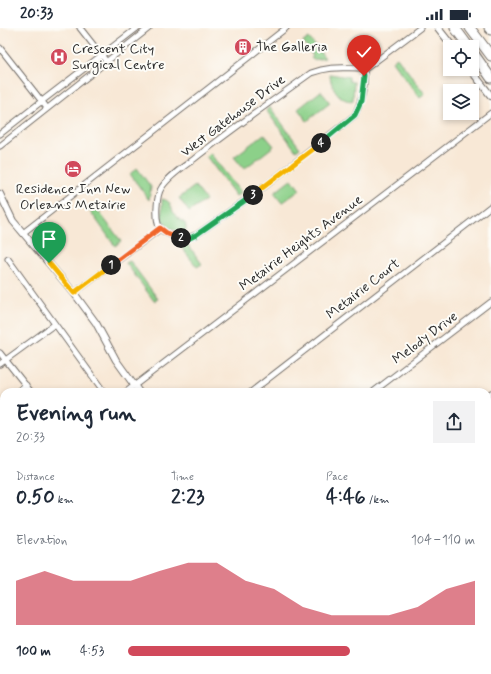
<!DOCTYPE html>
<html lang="en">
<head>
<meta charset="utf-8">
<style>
	body { margin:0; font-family:Mynerve,sans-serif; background:#f2f2f3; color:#1f2937; height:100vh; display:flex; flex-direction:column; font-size:15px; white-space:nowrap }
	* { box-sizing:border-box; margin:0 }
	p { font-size:13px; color:#747a83 }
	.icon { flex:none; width:22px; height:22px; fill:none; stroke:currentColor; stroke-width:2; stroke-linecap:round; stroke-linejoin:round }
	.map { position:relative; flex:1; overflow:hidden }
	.details { position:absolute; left:0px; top:360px; width:491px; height:286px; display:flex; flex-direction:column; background:#fff; border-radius:12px 12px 0 0; box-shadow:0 2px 6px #0003 }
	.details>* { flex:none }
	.fabs { position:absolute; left:443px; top:12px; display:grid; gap:8px }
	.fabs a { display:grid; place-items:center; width:36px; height:36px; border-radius:0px; background:#fff; box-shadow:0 2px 6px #0003; font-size:20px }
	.pin { position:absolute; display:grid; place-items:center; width:34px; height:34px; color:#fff; margin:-41px -17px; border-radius:50% 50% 50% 0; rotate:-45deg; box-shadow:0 0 4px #0007 }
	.pin .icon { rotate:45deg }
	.km { position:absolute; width:20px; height:20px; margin:-10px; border-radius:50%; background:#222; color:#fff; font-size:11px; line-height:20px; text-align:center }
	.round { display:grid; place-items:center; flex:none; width:42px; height:42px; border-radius:0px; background:#f2f2f3 }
	.headline { display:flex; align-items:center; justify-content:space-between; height:68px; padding:0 16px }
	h1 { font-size:22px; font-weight:800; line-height:30px }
	.stats { display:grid; grid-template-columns:repeat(3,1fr); gap:6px; height:68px; padding:4px 16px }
	.stats div { display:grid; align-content:center }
	.stats b { font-size:20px; font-weight:800 }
	.stats small { font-size:11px; font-weight:400 }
	.stats p { font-size:11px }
	.chart { height:112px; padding:8px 16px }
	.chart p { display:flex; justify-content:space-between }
	.chart svg { width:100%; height:72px; margin-top:4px; fill:#d1495b; opacity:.7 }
	ul { padding:0 16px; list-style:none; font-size:13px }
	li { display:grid; grid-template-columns:64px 48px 1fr; align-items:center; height:30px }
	li i { height:10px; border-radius:5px; background:#d1495b }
	.status { display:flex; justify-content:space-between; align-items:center; height:28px; padding:0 20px; background:#fff; direction:ltr }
	.status svg { height:11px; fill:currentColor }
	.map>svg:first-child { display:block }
	.green { fill:#8cd089; stroke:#5c7e5a }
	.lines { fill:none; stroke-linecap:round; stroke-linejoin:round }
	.minor-casing { stroke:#736d67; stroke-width:7 }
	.tertiary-casing { stroke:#736d67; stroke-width:8 }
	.motorway-casing { stroke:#736d67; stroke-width:11 }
	.minor { stroke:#fff; stroke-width:5 }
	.tertiary { stroke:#fff; stroke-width:6 }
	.motorway { stroke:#fff; stroke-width:9 }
	.split-1-casing { stroke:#fff; stroke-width:8 }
	.split-2-casing { stroke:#fff; stroke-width:8 }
	.split-3-casing { stroke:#fff; stroke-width:8 }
	.split-4-casing { stroke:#fff; stroke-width:8 }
	.split-5-casing { stroke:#fff; stroke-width:8 }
	.split-1 { stroke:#f5b400; stroke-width:5 }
	.split-2 { stroke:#f0652b; stroke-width:5 }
	.split-3 { stroke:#22a559; stroke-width:5 }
	.split-4 { stroke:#f5b400; stroke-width:5 }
	.split-5 { stroke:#22a559; stroke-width:5 }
	.labels { text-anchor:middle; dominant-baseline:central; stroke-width:4; stroke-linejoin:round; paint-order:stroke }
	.poi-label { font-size:14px; fill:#2b2b2b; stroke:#fdfcf7; text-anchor:start }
	.street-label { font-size:14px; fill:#2b2b2b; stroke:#fdfcf7 }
</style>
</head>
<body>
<div class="status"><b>20:33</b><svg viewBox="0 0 49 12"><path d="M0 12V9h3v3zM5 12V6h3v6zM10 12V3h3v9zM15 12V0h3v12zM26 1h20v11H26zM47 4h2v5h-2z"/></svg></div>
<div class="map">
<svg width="491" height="646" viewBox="0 0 491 646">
	<rect width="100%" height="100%" fill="#fdfcf7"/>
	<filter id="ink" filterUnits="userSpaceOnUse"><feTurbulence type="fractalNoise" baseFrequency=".025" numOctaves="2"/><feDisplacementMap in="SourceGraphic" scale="8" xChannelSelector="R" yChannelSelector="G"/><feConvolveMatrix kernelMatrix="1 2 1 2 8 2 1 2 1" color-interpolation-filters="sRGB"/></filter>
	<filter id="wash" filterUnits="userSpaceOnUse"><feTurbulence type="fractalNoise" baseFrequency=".012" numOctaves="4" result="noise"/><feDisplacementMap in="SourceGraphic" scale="16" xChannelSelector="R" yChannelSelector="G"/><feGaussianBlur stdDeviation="0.9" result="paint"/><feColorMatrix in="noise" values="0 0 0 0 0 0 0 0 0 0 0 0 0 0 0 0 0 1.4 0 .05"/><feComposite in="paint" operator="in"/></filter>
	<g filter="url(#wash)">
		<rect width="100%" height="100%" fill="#f8e8d6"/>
		<!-- green -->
		<path class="green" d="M309,10L325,30L313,32L311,30L313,28L303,14Z
			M397,29L425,66L420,70L392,33Z
			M330,46L349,49V52L351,54H354L353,72L352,73C339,73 330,58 330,46Z
			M321,63L330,75L307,93L298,81Z
			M270,79L300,120L296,123L266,82Z
			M264,106L274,118L244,141L234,129Z
			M210,125L241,165L236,168L206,128Z
			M137,140L151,159L149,172L130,146Z
			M292,151L300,162L282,175L274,165Z
			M195,158L206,172L189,184L179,170Z
			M162,171C173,173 170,180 175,187C181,195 189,192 185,205L168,200L165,198L167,197L164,193L162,194Z
			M93,176L121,213L115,218L88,180Z
			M186,214L202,236L197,239L178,215Z
			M130,233L158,271L154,273L126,235Z"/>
	</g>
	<g filter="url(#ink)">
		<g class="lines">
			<defs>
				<path id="minor" d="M80,0L106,33
					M0,20L47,80
					M364,42L420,0
					M0,106L42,73L137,0
					M0,118L149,0
					M160,201C171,209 182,213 196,207L264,159L355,87C361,74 366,57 364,42
					M160,201C155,192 156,167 162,159C169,148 183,139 194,131C232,101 272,73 311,45C330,38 341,40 360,40L364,42
					M23,205L286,0
					M8,231L104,364
					M74,265L160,201
					M0,325L31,364
					M0,336L55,296
					M17,364L26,357
					M126,364L491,85
					M251,364L491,178
					M373,364L491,274
					M487,368L491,365
					M0,377L4,374
					M0,460L4,457
					M487,478L491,475
					M0,556L4,553
					M487,599L491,596
					M0,632L4,629
					M479,642L482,646
					M64,646L69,642
					M146,646L151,642
					M271,646L276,642
					M426,646L431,642"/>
				<path id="tertiary" d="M438,0L453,19
					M470,41L491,68
					M0,166L13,193L74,265L96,295L116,332L139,364"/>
				<path id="motorway" d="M455,0L469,19
					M470,0L491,28
					M489,0L491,2
					M472,23L491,50"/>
			</defs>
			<!-- minor casing -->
			<use href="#minor" class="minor-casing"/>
			<!-- tertiary casing -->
			<use href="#tertiary" class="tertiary-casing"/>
			<!-- motorway casing -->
			<use href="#motorway" class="motorway-casing"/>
			<!-- minor -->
			<use href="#minor" class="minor"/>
			<!-- tertiary -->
			<use href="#tertiary" class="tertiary"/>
			<!-- motorway -->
			<use href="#motorway" class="motorway"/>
		</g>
	</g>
	<g class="lines" filter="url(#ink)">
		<defs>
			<path id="split-1" d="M49,235L74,265L111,237"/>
			<path id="split-2" d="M111,237L160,200L168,206L181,210"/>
			<path id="split-3" d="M181,210H190L196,207L253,167"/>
			<path id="split-4" d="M253,167L321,115"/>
			<path id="split-5" d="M321,115L355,87L361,74L364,48"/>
		</defs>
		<!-- split-1 casing -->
		<use href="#split-1" class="split-1-casing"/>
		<!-- split-2 casing -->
		<use href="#split-2" class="split-2-casing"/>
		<!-- split-3 casing -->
		<use href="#split-3" class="split-3-casing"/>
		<!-- split-4 casing -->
		<use href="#split-4" class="split-4-casing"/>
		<!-- split-5 casing -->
		<use href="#split-5" class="split-5-casing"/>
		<!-- split-1 -->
		<use href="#split-1" class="split-1"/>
		<!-- split-2 -->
		<use href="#split-2" class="split-2"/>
		<!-- split-3 -->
		<use href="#split-3" class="split-3"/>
		<!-- split-4 -->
		<use href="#split-4" class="split-4"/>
		<!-- split-5 -->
		<use href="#split-5" class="split-5"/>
	</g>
	<!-- icons -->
	<defs>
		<symbol id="building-disc" viewBox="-11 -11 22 22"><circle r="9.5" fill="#d1495b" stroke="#fdfcf7"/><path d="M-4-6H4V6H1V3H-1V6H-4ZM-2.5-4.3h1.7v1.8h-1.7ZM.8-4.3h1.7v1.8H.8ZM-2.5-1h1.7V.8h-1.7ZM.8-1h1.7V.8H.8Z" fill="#fff"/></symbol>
		<symbol id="hospital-disc" viewBox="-11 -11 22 22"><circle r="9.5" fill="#d1495b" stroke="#fdfcf7"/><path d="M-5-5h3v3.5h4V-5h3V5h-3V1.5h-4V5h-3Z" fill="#fff"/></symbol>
		<symbol id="hotel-disc" viewBox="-11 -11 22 22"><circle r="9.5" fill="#d1495b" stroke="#fdfcf7"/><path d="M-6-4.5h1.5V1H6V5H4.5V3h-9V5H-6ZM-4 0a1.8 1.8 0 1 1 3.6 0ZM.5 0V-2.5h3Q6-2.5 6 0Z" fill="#fff"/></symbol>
	</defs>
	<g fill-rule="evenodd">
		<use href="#building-disc" x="233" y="9" width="20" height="20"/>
		<use href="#hospital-disc" x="49" y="19" width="20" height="20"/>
		<use href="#hotel-disc" x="63" y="131" width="20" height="20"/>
	</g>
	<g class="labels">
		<!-- poi labels -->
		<g class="poi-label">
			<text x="256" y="19">The Galleria</text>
			<text x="72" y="21">Crescent City<tspan x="72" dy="16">Surgical Centre</tspan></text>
			<text x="73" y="161" text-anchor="middle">Residence Inn New<tspan x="73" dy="16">Orleans Metairie</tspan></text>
		</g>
		<!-- street labels -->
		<g class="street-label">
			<text transform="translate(233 88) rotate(-37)">West Gatehouse Drive</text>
			<text transform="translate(301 215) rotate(-37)">Metairie Heights Avenue</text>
			<text transform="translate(363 261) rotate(-38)">Metairie Court</text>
			<text transform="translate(425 310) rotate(-37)">Melody Drive</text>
		</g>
	</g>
</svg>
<div class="fabs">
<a><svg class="icon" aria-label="locate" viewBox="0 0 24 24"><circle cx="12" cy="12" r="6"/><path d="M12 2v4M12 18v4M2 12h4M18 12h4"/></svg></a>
<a><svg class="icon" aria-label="layers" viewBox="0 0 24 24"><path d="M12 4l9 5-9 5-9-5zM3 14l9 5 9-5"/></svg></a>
</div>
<div class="pin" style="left:49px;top:235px;background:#1e9e55"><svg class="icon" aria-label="arrive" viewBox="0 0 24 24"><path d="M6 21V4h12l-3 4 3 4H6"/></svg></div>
<div class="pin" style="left:364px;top:48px;background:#d93025"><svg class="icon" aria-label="check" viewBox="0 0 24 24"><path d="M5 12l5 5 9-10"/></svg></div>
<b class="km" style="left:111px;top:237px">1</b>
<b class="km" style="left:181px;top:210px">2</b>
<b class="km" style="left:253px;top:167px">3</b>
<b class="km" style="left:321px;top:115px">4</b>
<section class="details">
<div class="headline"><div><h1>Evening run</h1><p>20:33</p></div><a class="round"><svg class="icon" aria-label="share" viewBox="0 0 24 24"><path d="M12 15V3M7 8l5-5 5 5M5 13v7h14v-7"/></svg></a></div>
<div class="stats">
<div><p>Distance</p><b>0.50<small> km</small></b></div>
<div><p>Time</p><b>2:23</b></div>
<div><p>Pace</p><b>4:46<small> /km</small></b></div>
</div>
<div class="chart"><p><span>Elevation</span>104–110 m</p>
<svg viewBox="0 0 160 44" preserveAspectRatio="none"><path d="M0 44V17L10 11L20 17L30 17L40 17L50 11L60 6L70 6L80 17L90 22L100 33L110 38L120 38L130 38L140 33L150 22L160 17V44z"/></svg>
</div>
<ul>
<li><b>100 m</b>4:53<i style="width:64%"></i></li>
</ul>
</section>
</div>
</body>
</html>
